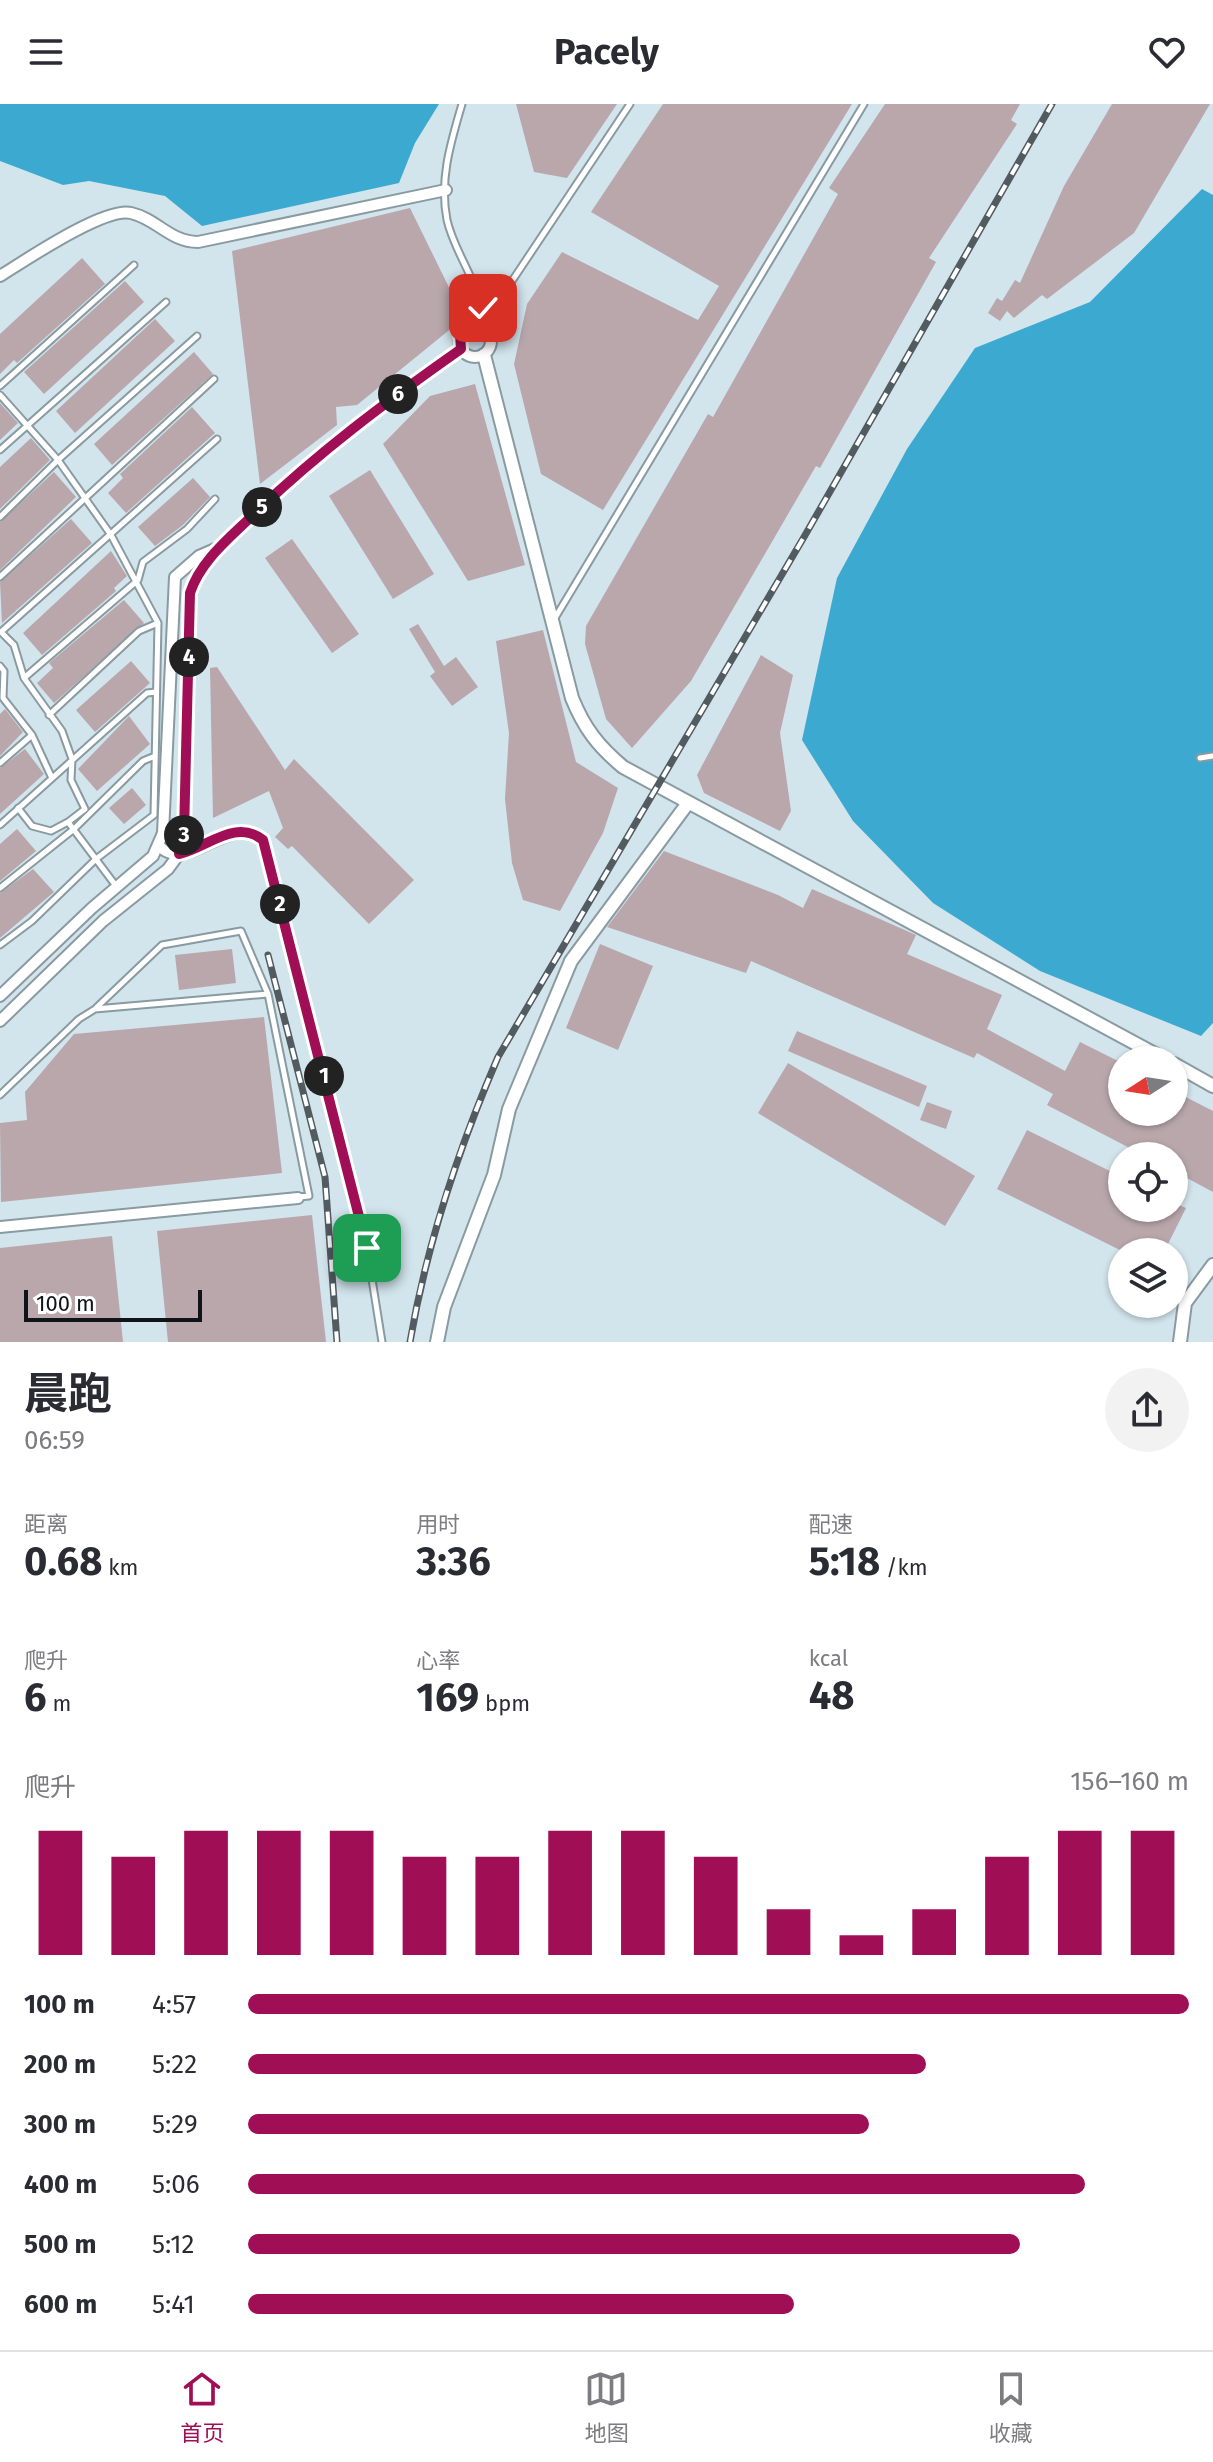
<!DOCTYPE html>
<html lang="zh">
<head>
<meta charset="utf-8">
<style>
	body { margin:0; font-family:"Fira Sans","Noto Sans SC",sans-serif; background:#f2f2f3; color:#2b2b33; height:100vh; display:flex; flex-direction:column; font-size:30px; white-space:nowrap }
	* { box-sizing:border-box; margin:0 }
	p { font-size:26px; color:#7c7c81 }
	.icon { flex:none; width:44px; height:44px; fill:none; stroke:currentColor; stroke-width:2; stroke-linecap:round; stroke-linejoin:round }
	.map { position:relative; height:1238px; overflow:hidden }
	.panel { display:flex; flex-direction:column; background:#fff; flex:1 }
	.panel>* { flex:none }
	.needle { width:52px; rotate:258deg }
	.buttons { position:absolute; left:1108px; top:942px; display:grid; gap:16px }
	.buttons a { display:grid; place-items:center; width:80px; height:80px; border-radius:50%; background:#fff; box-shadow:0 2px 6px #0004; font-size:40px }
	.scale { position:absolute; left:24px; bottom:20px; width:178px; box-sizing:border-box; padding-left:8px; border:4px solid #0e1417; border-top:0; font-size:22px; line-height:28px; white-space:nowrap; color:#0e1417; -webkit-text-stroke:6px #fff; paint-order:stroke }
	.pin { position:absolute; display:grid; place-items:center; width:68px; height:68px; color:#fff; margin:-34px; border-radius:16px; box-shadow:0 4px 12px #0006 }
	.km { position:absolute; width:40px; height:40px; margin:-20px; border-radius:50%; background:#222; color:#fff; font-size:22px; line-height:40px; text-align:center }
	.round { display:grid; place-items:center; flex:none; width:84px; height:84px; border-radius:42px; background:#f2f2f3 }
	.headline { display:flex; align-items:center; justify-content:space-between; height:136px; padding:0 24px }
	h1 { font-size:44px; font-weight:700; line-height:60px }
	.metrics { display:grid; grid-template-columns:repeat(3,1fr); gap:12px; height:136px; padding:8px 24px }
	.metrics div { display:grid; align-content:center }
	.metrics b { font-size:40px; font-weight:700 }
	.metrics small { font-size:22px; font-weight:400 }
	.metrics p { font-size:22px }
	.chart { height:224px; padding:16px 24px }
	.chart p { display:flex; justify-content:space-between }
	.chart svg { width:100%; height:144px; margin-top:8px; stroke:#a00f56; stroke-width:6 }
	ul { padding:0 24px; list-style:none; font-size:26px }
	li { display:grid; grid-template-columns:128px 96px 1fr; align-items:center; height:60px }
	li i { height:20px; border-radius:10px; background:#a00f56 }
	header { display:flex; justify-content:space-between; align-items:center; height:104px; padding:0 24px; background:#fff; font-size:36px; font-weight:700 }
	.dock { display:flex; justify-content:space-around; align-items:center; height:112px; border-top:2px solid #e1e1e2; background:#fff; font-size:22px; color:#7c7c81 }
	.dock a { display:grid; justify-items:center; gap:4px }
	.dock .active { color:#a00f56 }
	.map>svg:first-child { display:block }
	.forest { fill:#3caad0 }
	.building { fill:#b9a7ac }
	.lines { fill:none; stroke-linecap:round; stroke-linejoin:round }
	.service-casing { stroke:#899aa1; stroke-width:9 }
	.minor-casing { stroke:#899aa1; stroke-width:14 }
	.tertiary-casing { stroke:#899aa1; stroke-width:16 }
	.service { stroke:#fff; stroke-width:5 }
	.minor { stroke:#fff; stroke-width:10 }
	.tertiary { stroke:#fff; stroke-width:12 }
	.rail-casing { stroke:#515b60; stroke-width:7 }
	.rail { stroke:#fff; stroke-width:4; stroke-dasharray:12; stroke-linecap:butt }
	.route-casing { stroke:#fff; stroke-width:16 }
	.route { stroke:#a00f56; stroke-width:10 }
</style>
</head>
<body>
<header><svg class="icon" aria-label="menu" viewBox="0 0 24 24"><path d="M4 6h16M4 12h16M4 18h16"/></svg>Pacely<svg class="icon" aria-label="heart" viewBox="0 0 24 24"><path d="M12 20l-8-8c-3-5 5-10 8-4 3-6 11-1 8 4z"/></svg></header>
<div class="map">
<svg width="1213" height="1238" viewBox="0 0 1213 1238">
	<rect width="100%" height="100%" fill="#d2e4ec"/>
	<!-- forest -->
	<path class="forest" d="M0,0H439L415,39L399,79L202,122L165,92L89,77L63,81L0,57Z
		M1202,85L1213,91V919L1201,932L1040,867L933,799L853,717L802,636L837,474L907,345L975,244L1090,198Z"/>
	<!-- building -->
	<path class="building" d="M516,0H617L567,74L534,68Z
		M663,0H852L603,406L541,370L514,260L527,200L562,148L698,216L719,182L591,108Z
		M885,0H1020L1011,16L1017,20L929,154L936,158L820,364L816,362L691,577L632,644L606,615L585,540L586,522L708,310L713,313L838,90L829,84Z
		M1112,0H1210L1134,129L1047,195L1042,191L1014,214L1007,207L1000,217L988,209L997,194L1002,197L1015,176L1020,179L1064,82Z
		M410,104L464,214L357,301L336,303L337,321L260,380L232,147Z
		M82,154L105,180L17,259L14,256L0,270V230Z
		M125,177L144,198L44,290L24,268Z
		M155,215L175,237L75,329L56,307Z
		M194,248L213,270L112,361L94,340Z
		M475,280L525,461L468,477L383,340L430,292Z
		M0,299L18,319L0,336Z
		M192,303L215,329L126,409L108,389L123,374L120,370Z
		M31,334L50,356L0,405V363Z
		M370,366L434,470L393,495L329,392Z
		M54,368L76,393L0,466V418Z
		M193,374L210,393L183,421L155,442L138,423Z
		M71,415L92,439L2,519L0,478Z
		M292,435L359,530L332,549L265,454Z
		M111,447L127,472L114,484L116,487L42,551L23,529Z
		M124,496L144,519L54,599L37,579L53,564L49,559Z
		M418,520L444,562L456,553L478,583L452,602L430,572L435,568L409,525Z
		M543,526L576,658L618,684L603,729L560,807L523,796L512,759L505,695L509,629L496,537Z
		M761,551L793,571L780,629L791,707L780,727L704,689L697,671Z
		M131,557L150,579L95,628L76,606Z
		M217,563L285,666L294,655L414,776L369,820L292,742L288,745L275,733L283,724L269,687L213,714L210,564Z
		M5,605L23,628L0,652V610Z
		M129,612L150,640L97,687L78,665Z
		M25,645L44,670L0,710V664Z
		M132,684L146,701L124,720L109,704Z
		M17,725L36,747L0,777V740Z
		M664,747L778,791L803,804L812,785L916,831L907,850L1002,891L987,925L1065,967L1080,938L1122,959V1008H1174V987L1213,1007V1088L1174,1067V1052H1145L1047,1001L1053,990L977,949L974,954L751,857L746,869L607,823Z
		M33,765L54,788L0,834V789Z
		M600,840L653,862L618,946L566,924Z
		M232,845L236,879L179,886L175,851Z
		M264,913L282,1069L1,1098L0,1019L27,1016L25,988L74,930Z
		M797,927L927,982L919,1003L788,947Z
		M788,959L975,1072L945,1122L758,1009Z
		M927,998L952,1007L946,1025L920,1016Z
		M1027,1026L1122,1073V1104H1174V1099L1186,1104L1164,1148H1124L997,1085Z
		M312,1111L326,1238H168L157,1127Z
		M112,1132L123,1238H0V1144Z"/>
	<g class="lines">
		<defs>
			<path id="service" d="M462,0C451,38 439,75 447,116C455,152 484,183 482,221
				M482,222L630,0
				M0,282L134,161
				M0,291L58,356L111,431L158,519L154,711L96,755L32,817L0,841
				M0,346L166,198
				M0,413L58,356L197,232
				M0,473L214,275
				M555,514L864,0
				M1,528L217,335
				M1,528L14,541L24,574L62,627L72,655L71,676L85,705L68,718
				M0,562L4,567L3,594L32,631L51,672
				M24,574L138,476L143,458L187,425L215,395
				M49,611L139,527L158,519
				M1200,654L1213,652
				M0,659L32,631
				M18,704L32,722L51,727L68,718L116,782
				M0,721L147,589L156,588
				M0,784L74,725L143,657L155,652
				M297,869L367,1144L382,1238
				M96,904L162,841L241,827L268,890
				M0,991L79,915L95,905L268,890L309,1092L299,1093"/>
			<path id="minor" d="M0,172C26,156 104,103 131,109C157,115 170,138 198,138L446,86
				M459 237a16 16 0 1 1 32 0a16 16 0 1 1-32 0Z
				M158,741C188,773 228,707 263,736L297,868
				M0,892L92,804L153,752L163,729L175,473L199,452L215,445
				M0,917L103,817L168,765L179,750L184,729L190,489C200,458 227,436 251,413C316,350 387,297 461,245
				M0,1123L298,1094"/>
			<path id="tertiary" d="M484,251L572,594C584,624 598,642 623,663L1166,956
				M1174,960L1213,982
				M437,1238L444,1203L494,1071L509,1005L571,857L688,699
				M1180,1238L1185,1199L1213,1161"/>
		</defs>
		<!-- service casing -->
		<use href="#service" class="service-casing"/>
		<!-- minor casing -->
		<use href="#minor" class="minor-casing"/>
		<!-- tertiary casing -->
		<use href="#tertiary" class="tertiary-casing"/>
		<!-- service -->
		<use href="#service" class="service"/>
		<!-- minor -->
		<use href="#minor" class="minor"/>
		<!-- tertiary -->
		<use href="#tertiary" class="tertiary"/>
		<defs>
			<path id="rail" d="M268,851L325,1073L337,1238
				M410,1238C427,1138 458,1046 498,953L804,433L1052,0"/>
		</defs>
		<!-- rail casing -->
		<use href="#rail" class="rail-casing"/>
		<!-- rail -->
		<use href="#rail" class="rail"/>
	</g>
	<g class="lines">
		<defs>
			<path id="route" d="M367,1144L263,736C235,714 207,744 179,750L184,729L190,489C200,458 227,436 251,413C316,350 387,297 461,245L460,230L472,221L482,222L483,204"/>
		</defs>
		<!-- route casing -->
		<use href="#route" class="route-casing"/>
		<!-- route -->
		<use href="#route" class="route"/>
	</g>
</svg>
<div class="buttons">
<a><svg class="needle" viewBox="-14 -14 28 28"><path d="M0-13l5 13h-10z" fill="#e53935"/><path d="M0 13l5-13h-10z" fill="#7c7c81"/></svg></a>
<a><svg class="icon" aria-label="locate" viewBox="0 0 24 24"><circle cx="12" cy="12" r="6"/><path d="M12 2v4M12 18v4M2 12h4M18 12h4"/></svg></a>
<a><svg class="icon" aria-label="layers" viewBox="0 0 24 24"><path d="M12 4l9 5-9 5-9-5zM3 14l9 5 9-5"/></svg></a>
</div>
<div class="scale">100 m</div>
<div class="pin" style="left:367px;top:1144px;background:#1e9e55"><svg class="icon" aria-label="arrive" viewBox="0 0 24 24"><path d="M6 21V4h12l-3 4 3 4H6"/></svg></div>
<div class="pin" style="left:483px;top:204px;background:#d93025"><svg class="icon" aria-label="check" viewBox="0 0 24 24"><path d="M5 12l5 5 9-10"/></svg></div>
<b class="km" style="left:324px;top:972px">1</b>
<b class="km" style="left:280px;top:800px">2</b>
<b class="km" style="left:184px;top:731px">3</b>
<b class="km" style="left:189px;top:553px">4</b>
<b class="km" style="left:262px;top:403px">5</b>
<b class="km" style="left:398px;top:290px">6</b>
</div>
<section class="panel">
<div class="headline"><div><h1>晨跑</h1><p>06:59</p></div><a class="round"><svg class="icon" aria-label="share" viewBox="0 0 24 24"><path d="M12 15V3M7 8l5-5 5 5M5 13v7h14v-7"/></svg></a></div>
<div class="metrics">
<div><p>距离</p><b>0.68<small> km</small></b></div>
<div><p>用时</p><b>3:36</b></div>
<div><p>配速</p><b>5:18<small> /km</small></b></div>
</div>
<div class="metrics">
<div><p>爬升</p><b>6<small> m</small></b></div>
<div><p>心率</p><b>169<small> bpm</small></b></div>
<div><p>kcal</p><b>48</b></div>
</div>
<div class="chart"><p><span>爬升</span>156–160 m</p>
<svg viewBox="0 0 160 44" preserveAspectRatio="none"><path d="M5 44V6M15 44V14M25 44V6M35 44V6M45 44V6M55 44V14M65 44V14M75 44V6M85 44V6M95 44V14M105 44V30M115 44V38M125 44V30M135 44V14M145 44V6M155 44V6"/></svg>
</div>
<ul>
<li><b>100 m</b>4:57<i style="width:100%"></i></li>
<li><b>200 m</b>5:22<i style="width:72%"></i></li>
<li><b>300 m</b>5:29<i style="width:66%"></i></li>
<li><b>400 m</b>5:06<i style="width:89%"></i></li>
<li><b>500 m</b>5:12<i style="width:82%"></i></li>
<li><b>600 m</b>5:41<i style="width:58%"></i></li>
</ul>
</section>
<nav class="dock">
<a class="active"><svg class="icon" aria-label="home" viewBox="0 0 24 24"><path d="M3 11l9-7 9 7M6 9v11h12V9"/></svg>首页</a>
<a><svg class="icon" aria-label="map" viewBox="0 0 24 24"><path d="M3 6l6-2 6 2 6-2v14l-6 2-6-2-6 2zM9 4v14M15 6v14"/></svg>地图</a>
<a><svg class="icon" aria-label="saved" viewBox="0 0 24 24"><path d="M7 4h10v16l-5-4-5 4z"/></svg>收藏</a>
</nav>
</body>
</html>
